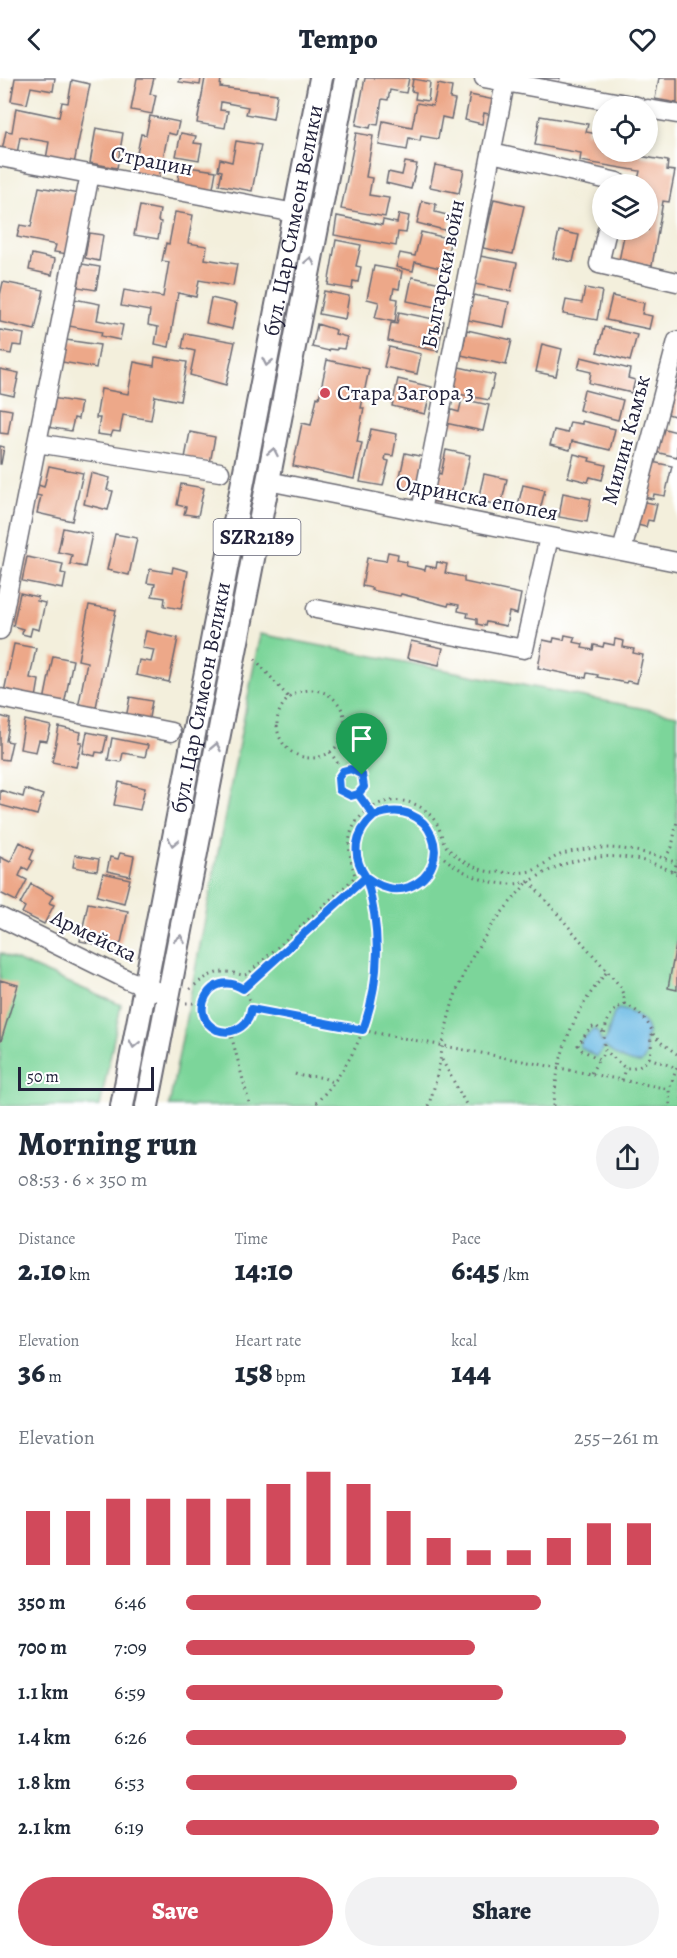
<!DOCTYPE html>
<html lang="en">
<head>
<meta charset="utf-8">
<style>
	body { margin:0; font-family:Alegreya,serif; background:#f2f2f3; color:#1f2937; height:100vh; display:flex; flex-direction:column; font-size:22px; white-space:nowrap }
	* { box-sizing:border-box; margin:0 }
	p { font-size:20px; color:#747a83 }
	.icon { flex:none; width:33px; height:33px; fill:none; stroke:currentColor; stroke-width:2; stroke-linecap:round; stroke-linejoin:round }
	.map { position:relative; height:1028px; overflow:hidden }
	.panel { display:flex; flex-direction:column; background:#fff; flex:1 }
	.panel>* { flex:none }
	.tools { position:absolute; left:592px; top:18px; display:grid; gap:12px }
	.tools a { display:grid; place-items:center; width:66px; height:66px; border-radius:50%; background:#fff; box-shadow:0 3px 9px #0003; font-size:30px }
	.scale { position:absolute; left:18px; bottom:15px; width:136px; box-sizing:border-box; padding-left:6px; border:3px solid #22223b; border-top:0; font-size:16px; line-height:21px; white-space:nowrap; color:#22223b; -webkit-text-stroke:4px #fff; paint-order:stroke }
	.pin { position:absolute; display:grid; place-items:center; width:51px; height:51px; color:#fff; margin:-62px -26px; border-radius:50% 50% 50% 0; rotate:-45deg; box-shadow:0 0 6px #0007 }
	.pin .icon { rotate:45deg }
	.round { display:grid; place-items:center; flex:none; width:63px; height:63px; border-radius:32px; background:#f2f2f3 }
	.headline { display:flex; align-items:center; justify-content:space-between; height:102px; padding:0 18px }
	h1 { font-size:33px; font-weight:800; line-height:45px }
	.stats { display:grid; grid-template-columns:repeat(3,1fr); gap:9px; height:102px; padding:6px 18px }
	.stats div { display:grid; align-content:center }
	.stats b { font-size:30px; font-weight:800 }
	.stats small { font-size:16px; font-weight:400 }
	.stats p { font-size:16px }
	.chart { height:168px; padding:12px 18px }
	.chart p { display:flex; justify-content:space-between }
	.chart svg { width:100%; height:108px; margin-top:6px; stroke:#d1495b; stroke-width:6 }
	.primary-button { display:flex; gap:12px; margin-top:auto; padding:12px 18px }
	.primary-button a { flex:1; height:69px; border-radius:36px; background:#d1495b; color:#fff; font-size:24px; font-weight:800; line-height:69px; text-align:center }
	.primary-button a+a { background:#f2f2f3; color:#1f2937 }
	ul { padding:0 18px; list-style:none; font-size:20px }
	li { display:grid; grid-template-columns:96px 72px 1fr; align-items:center; height:45px }
	li i { height:15px; border-radius:8px; background:#d1495b }
	header { display:flex; justify-content:space-between; align-items:center; height:78px; padding:0 18px; background:#fff; font-size:27px; font-weight:800 }
	.map>svg:first-child { display:block }
	.green { fill:#7cd59a; stroke:#4f7c6a; stroke-width:1.5 }
	.water { fill:#69b9e4; stroke:#466e90; stroke-width:1.5 }
	.building { fill:#eda889 }
	.lines { fill:none; stroke-linecap:round; stroke-linejoin:round }
	.minor-casing { stroke:#6b6a73; stroke-width:21 }
	.major-casing { stroke:#6b6a73; stroke-width:26 }
	.path { stroke:#6b6a73; stroke-width:3; stroke-dasharray:1.5 4.5; stroke-linecap:butt }
	.minor { stroke:#fff; stroke-width:18 }
	.major { stroke:#fff; stroke-width:22 }
	.oneway { stroke:#9c9ca7 }
	.route-casing { stroke:#fff; stroke-width:12 }
	.route { stroke:#1a73e8; stroke-width:8 }
	.poi-dot { fill:#d1495b; stroke:#fff; stroke-width:2 }
	.labels { text-anchor:middle; dominant-baseline:central; stroke-width:4.5; stroke-linejoin:round; paint-order:stroke }
	.shield { fill:#fff; stroke:#646476; stroke-width:1.5 }
	.shield-label { font-size:21px; font-weight:bold; fill:#22223b }
	.street-label { font-size:22px; fill:#22223b; stroke:#fff }
	.poi-label { font-size:22px; fill:#22223b; stroke:#fff; text-anchor:start }
</style>
</head>
<body>
<header><svg class="icon" aria-label="back" viewBox="0 0 24 24"><path d="M15 5l-7 7 7 7"/></svg>Tempo<svg class="icon" aria-label="heart" viewBox="0 0 24 24"><path d="M12 20l-8-8c-3-5 5-10 8-4 3-6 11-1 8 4z"/></svg></header>
<div class="map">
<svg width="677" height="1028" viewBox="0 0 677 1028">
	<rect width="100%" height="100%" fill="#fff"/>
	<filter id="ink" filterUnits="userSpaceOnUse"><feTurbulence type="fractalNoise" baseFrequency=".0167" numOctaves="2"/><feDisplacementMap in="SourceGraphic" scale="12" xChannelSelector="R" yChannelSelector="G"/><feConvolveMatrix kernelMatrix="1 2 1 2 8 2 1 2 1" color-interpolation-filters="sRGB"/></filter>
	<filter id="wash" filterUnits="userSpaceOnUse"><feTurbulence type="fractalNoise" baseFrequency=".008" numOctaves="4" result="noise"/><feDisplacementMap in="SourceGraphic" scale="24" xChannelSelector="R" yChannelSelector="G"/><feGaussianBlur stdDeviation="1.35" result="paint"/><feColorMatrix in="noise" values="0 0 0 0 0 0 0 0 0 0 0 0 0 0 0 0 0 1.4 0 .05"/><feComposite in="paint" operator="in"/></filter>
	<g filter="url(#wash)">
		<rect width="100%" height="100%" fill="#f3efdc"/>
		<!-- green -->
		<path class="green" d="M260,556L677,637V1028H169Z
			M0,875L121,927L100,1028H0Z"/>
		<!-- water -->
		<path class="water" d="M618,931C629,932 646,941 648,953C649,962 646,954 645,963C645,972 649,977 641,985C627,986 615,977 605,969L596,979L580,969L581,963L594,951L598,954L601,964L606,962L614,935Z"/>
		<g id="blocks">
			<!-- building -->
			<path class="building" d="M15,0H55L53,13L31,9L27,26L11,23Z
				M137,0H154L150,16L156,17L152,36L131,32Z
				M180,0H201L200,7L179,4Z
				M205,0H221L220,9L277,16L273,41L246,36L248,29L221,24L220,32L228,33L225,50L197,45Z
				M365,0H409L406,15L390,12L388,22L382,21L378,47L371,46L370,50L356,47Z
				M539,0H560L558,8L539,4Z
				M659,0H677V25L655,21Z
				M413,1L430,4L428,23L415,21L416,14L411,13Z
				M72,2L90,6L74,86L46,81L49,64L20,59L17,76L2,73L6,53L12,54L16,30L59,39L62,24L68,25Z
				M438,6L452,9L450,21L455,22L451,41L442,39L438,61L421,58L420,63L409,60L407,72L379,67L383,43L412,49L417,25L433,28Z
				M470,17L495,22L493,37L484,35L482,46L465,42Z
				M150,38L179,44L176,57L168,55L159,100L133,95L141,56L146,57Z
				M540,38L588,46L586,54L603,57V74H640V78L668,83L667,92L675,93L669,124L663,123L652,188L619,183L625,152H648V106H637L640,93L580,83L581,75L535,67Z
				M96,50L123,55L117,90L90,85Z
				M181,55L196,58L194,65L202,66L199,82L176,78Z
				M356,55L373,58L366,99L372,100L369,117L389,120L385,139L341,131Z
				M236,63L261,67L252,113L219,107L222,93L218,92L220,81L232,84Z
				M405,84L417,86L411,111L386,105L388,94L402,97Z
				M435,87L464,92L459,115L430,109Z
				M180,88L216,93L212,116L177,111Z
				M39,109L79,116L68,176L54,174L56,167L17,159L20,147L31,149Z
				M494,121L524,128L513,176L483,170Z
				M422,123L436,126L435,134L451,138L448,153L417,145Z
				M140,128L160,132L158,143L161,144L158,161L134,157Z
				M175,134L193,137L188,165L207,168L205,181L237,186L233,208L199,202L196,219L178,215L169,269L155,266L158,249L148,247L150,233L121,228L124,212L163,219L169,184L162,183L166,165L169,166Z
				M399,136L409,138L406,155L398,154L396,168L334,157L337,138L382,147L383,142L397,145Z
				M559,153L579,157L573,184L553,180Z
				M421,154L451,161L444,191L415,184L413,193L396,189L400,175L415,178Z
				M89,155L103,157L99,183L85,180Z
				M336,162L361,167L356,188L361,189L358,204L353,203L352,211L328,207Z
				M32,176L55,181L52,197L29,192Z
				M480,178L517,185L511,213L474,206Z
				M82,186L100,189L96,212L78,209Z
				M374,188L402,193L399,211L394,210L392,220L398,221L395,244L375,240L379,224L367,221Z
				M412,199L441,205L436,229L407,223Z
				M3,204L44,212L35,252L0,244V217Z
				M585,210L602,213L597,242L563,236L566,222L582,225Z
				M324,213L349,218L345,241L319,236Z
				M473,217L509,224L504,249L468,242Z
				M612,218L644,225L642,236L652,238L649,251L606,242Z
				M211,220L237,226L232,251L206,245Z
				M74,221L100,226L97,242L123,247L120,262L101,258L102,254L69,248Z
				M399,234L444,243L438,273L388,263L391,245L397,246Z
				M317,246L336,252L335,256L347,259L344,271L337,270V272L330,271L329,273L312,269Z
				M604,249L637,257L630,283L597,274Z
				M0,252L24,256L22,268L13,267L11,276L0,274Z
				M467,252L512,262L506,287L461,277Z
				M185,255L235,264L226,307L190,297L195,273L182,270Z
				M66,262L100,267L96,290L62,284Z
				M542,266L562,271L556,298L536,294Z
				M389,269L421,276L417,296L384,289Z
				M155,279L187,284L180,323L155,318L151,342L123,337L120,354L113,353L111,358L97,356L100,340H96L101,311L128,316L134,284L154,288Z
				M581,279L630,291L628,300L635,302L632,315L589,305L591,294L578,291Z
				M327,282L369,291L361,330H364L357,364L362,365L354,401L293,388L302,345L311,347L317,319L319,320Z
				M459,289L495,297L489,322L453,315Z
				M0,291L19,295L14,318L0,315Z
				M398,301L432,309L425,336L392,328Z
				M676,303H677V339L668,336Z
				M584,312L623,322L618,342L579,332Z
				M52,320L81,325L78,341L74,340L71,353L47,349Z
				M462,321L489,327L483,353L445,345L448,331L459,334Z
				M0,330L12,332L8,356L0,355Z
				M582,343L615,351L610,372L572,363L570,372L550,367L554,352L567,355L570,344L582,346Z
				M657,349L677,354V379L651,373Z
				M371,351L397,356L393,378L386,377L385,382L389,383L383,408L360,404Z
				M190,354L215,359L210,385L185,380Z
				M0,368L4,369L1,386H0Z
				M446,372L470,377L462,416L442,412L439,425L428,422L434,394L441,396Z
				M405,375L424,379L422,413L398,408Z
				M574,376L590,380L589,383L606,387L602,402L590,399L588,404L568,399Z
				M647,383L672,388L665,418L654,416L653,421L639,418Z
				M49,388L83,395L72,443L37,435L41,418L36,417L38,407L44,409Z
				M91,395L110,400L107,412L113,413L108,432L84,426Z
				M484,396L507,401L501,428L478,422Z
				M181,406L204,410L198,438L184,436L186,429L177,427Z
				M523,407L545,412L539,436L517,431Z
				M563,415L591,421L587,444L559,439Z
				M638,423L657,426L653,443L648,442L646,449L633,446Z
				M63,450L92,456L85,489L70,486L72,477L58,474Z
				M115,456L137,460L129,497L107,492Z
				M388,474L398,476L397,482L407,484L406,488L425,492L426,488L436,490L437,484L447,486L445,495L464,499V504L521,516L517,536L509,534L506,548L486,544L485,548L477,546V541L467,539L468,535L458,533L459,527L449,525L448,528L401,516L400,518L371,512L372,510L362,508L367,480L386,483Z
				M27,479L63,486L61,495L66,496L63,511L22,503Z
				M173,489L188,493L181,531L164,528L165,520L152,518L155,506L147,505L150,491L172,495Z
				M20,515L38,519L37,523L45,525L39,552L32,550L30,558L22,556L23,551L13,548Z
				M89,527L116,532L95,634L78,630L87,584L78,582Z
				M146,553L178,560L169,604L136,597L139,582L151,584L154,572L142,570Z
				M565,557L575,559L573,564L583,566L582,570L593,572L594,567L603,569L604,565L614,567L615,561L624,563L623,569L634,571L633,575L643,577L637,605L627,603L626,605L597,599L598,597L587,595L586,600L538,590L543,562L553,564L554,560L564,562Z
				M411,563L443,570L439,587L407,580Z
				M14,566L36,570L30,600L39,602L36,620L4,614Z
				M53,578L73,582L64,627L44,623Z
				M130,619L152,623L148,645L126,640Z
				M0,638L10,641L6,663L12,664L8,682L0,681Z
				M25,642L51,648L47,663L39,662L36,674L20,671Z
				M59,649L81,654L79,664H82L76,689L52,684Z
				M87,654L107,658L103,675L96,674L95,678L83,675Z
				M112,660L148,667L145,679L123,675L121,684L108,682Z
				M119,704L145,710L140,732L114,727Z
				M25,711L43,717L37,737L0,727V712L23,719Z
				M20,764L34,772L30,781L33,783L28,792L23,789L19,798L27,802L16,823L0,815V779L10,784Z
				M120,775L134,778L130,798L107,793L110,779L118,781Z
				M75,777L99,781L97,793L73,789Z
				M103,795L130,801L124,825L97,818Z
				M31,806L53,818L49,825L54,827L44,846L22,835L25,829L20,826Z
				M88,825L128,833L121,865L114,870L80,863Z
				M676,867H677V912L668,910Z
				M0,902L18,907L1,963H0Z"/>
		</g>
	</g>
	<g filter="url(#ink)">
		<use href="#blocks" fill-opacity="0" stroke="#6b6a73" stroke-width="1.5"/>
		<g class="lines">
			<defs>
				<path id="minor" d="M484,0L637,28
					M648,31L677,36
					M492,75L617,104V106
					M0,79L295,135
					M607,152L599,186L677,204
					M37,365L220,394
					M268,403L677,484
					M421,433L506,0
					M622,473L677,263
					M316,531L524,571L549,459
					M0,552L90,96
					M0,620L171,654
					M0,839L128,902L169,918"/>
				<g id="major">
					<path id="s1" d="M122,1028L321,0"/>
					<path d="M147,1028L346,0"/>
				</g>
			</defs>
			<!-- minor casing -->
			<use href="#minor" class="minor-casing"/>
			<!-- major casing -->
			<use href="#major" class="major-casing"/>
			<!-- path -->
			<path class="path" d="M255,581L289,620
				M277 646a34 34 0 1 1 68 0a34 34 0 1 1-68 0Z
				M330,674L343,693
				M337 705a14 14 0 1 1 28 0a14 14 0 1 1-28 0Z
				M359,716L374,738
				M356 772a39 39 0 1 1 78 0a39 39 0 1 1-78 0Z
				M435,772C459,795 493,812 527,804C534,802 541,796 548,793C559,788 571,783 583,781C615,775 648,780 677,796
				M665,780L672,769L677,743
				M674,794L677,782
				M203 929a24 24 0 1 1 48 0a24 24 0 1 1-48 0Z
				M190,911C204,900 215,891 234,895C240,896 242,898 248,896L352,802L355,798C349,774 343,755 364,735C385,716 419,719 435,743C441,751 441,761 446,768C456,781 477,793 493,794C505,794 523,796 534,792C545,786 554,778 566,775C602,765 642,771 677,785
				M243,911L366,799C390,883 376,965 313,1028
				M186,925H203
				M625,926C638,932 647,942 653,955C649,962 652,964 651,970C651,986 638,990 625,990L605,972C602,956 606,932 625,926Z
				M251,931L669,1011
				M230,953L250,1028
				M603,954L596,948L590,950L578,967L582,972L599,981L605,973
				M653,956L659,963L677,976
				M649,980L677,990L669,1011L670,1028
				M442,982L467,1028
				M591,995L599,981
				M295,996C310,1002 318,994 333,1005
				M622,1002L625,990
				M428,1028C439,1000 441,971 448,942C461,887 491,844 529,803L620,908L624,919L625,926
				M554,1028C556,977 573,934 606,895"/>
			<!-- minor -->
			<use href="#minor" class="minor"/>
			<!-- major -->
			<use href="#major" class="major"/>
		</g>
		<!-- one-way arrows -->
		<defs><path id="oneway-chevron" d="M-2-3.5L2.5 0L-2 3.5" fill="none" stroke-width="1.6" stroke-linecap="round" stroke-linejoin="round" transform="scale(1.5)"/></defs>
		<g class="oneway">
			<use href="#oneway-chevron" transform="translate(310 183) rotate(-79)"/>
			<use href="#oneway-chevron" transform="translate(267 284) rotate(101)"/>
			<use href="#oneway-chevron" transform="translate(273 374) rotate(-79)"/>
			<use href="#oneway-chevron" transform="translate(216 669) rotate(-79)"/>
			<use href="#oneway-chevron" transform="translate(173 764) rotate(101)"/>
			<use href="#oneway-chevron" transform="translate(180 861) rotate(-79)"/>
			<use href="#oneway-chevron" transform="translate(134 966) rotate(101)"/>
		</g>
	</g>
	<g class="lines" filter="url(#ink)">
		<defs>
			<path id="route" d="M362,697L364,709L358,716L374,738C354,755 351,777 366,799L243,911C210,889 186,938 217,952C223,954 230,954 235,952C245,948 250,941 251,931L363,952C381,900 381,851 366,799C379,809 393,815 409,809C458,789 432,715 374,738L358,716L351,718L339,712L338,700L343,693L351,691L362,697"/>
		</defs>
		<!-- route casing -->
		<use href="#route" class="route-casing"/>
		<!-- route -->
		<use href="#route" class="route"/>
	</g>
	<!-- markers -->
	<circle class="poi-dot" cx="325" cy="315" r="6"/>
	<g class="labels">
		<!-- shield labels -->
		<rect class="shield" x="213.5" y="441" width="87" height="36" rx="4.5"/>
		<g class="shield-label">
			<text x="257" y="459">SZR2189</text>
		</g>
		<!-- street labels -->
		<g class="street-label">
			<text transform="translate(152 83) rotate(11)">Страцин</text>
			<text stroke="none"><textPath href="#s1" startOffset="902">бул. Цар Симеон Велики</textPath></text>
			<text transform="translate(443 196) rotate(-79)">Български войн</text>
			<text transform="translate(626 362) rotate(-75)">Милин Камък</text>
			<text transform="translate(477 420) rotate(11)">Одринска епопея</text>
			<text stroke="none"><textPath href="#s1" startOffset="416">бул. Цар Симеон Велики</textPath></text>
			<text transform="translate(94 858) rotate(26)">Армейска</text>
		</g>
		<!-- poi labels -->
		<g class="poi-label">
			<text x="337" y="315">Стара Загора 3</text>
		</g>
	</g>
</svg>
<div class="tools">
<a><svg class="icon" aria-label="locate" viewBox="0 0 24 24"><circle cx="12" cy="12" r="6"/><path d="M12 2v4M12 18v4M2 12h4M18 12h4"/></svg></a>
<a><svg class="icon" aria-label="layers" viewBox="0 0 24 24"><path d="M12 4l9 5-9 5-9-5zM3 14l9 5 9-5"/></svg></a>
</div>
<div class="scale">50 m</div>
<div class="pin" style="left:362px;top:697px;background:#1e9e55"><svg class="icon" aria-label="arrive" viewBox="0 0 24 24"><path d="M6 21V4h12l-3 4 3 4H6"/></svg></div>
</div>
<section class="panel">
<div class="headline"><div><h1>Morning run</h1><p>08:53 · 6 × 350 m</p></div><a class="round"><svg class="icon" aria-label="share" viewBox="0 0 24 24"><path d="M12 15V3M7 8l5-5 5 5M5 13v7h14v-7"/></svg></a></div>
<div class="stats">
<div><p>Distance</p><b>2.10<small> km</small></b></div>
<div><p>Time</p><b>14:10</b></div>
<div><p>Pace</p><b>6:45<small> /km</small></b></div>
</div>
<div class="stats">
<div><p>Elevation</p><b>36<small> m</small></b></div>
<div><p>Heart rate</p><b>158<small> bpm</small></b></div>
<div><p>kcal</p><b>144</b></div>
</div>
<div class="chart"><p><span>Elevation</span>255–261 m</p>
<svg viewBox="0 0 160 44" preserveAspectRatio="none"><path d="M5 44V22M15 44V22M25 44V17M35 44V17M45 44V17M55 44V17M65 44V11M75 44V6M85 44V11M95 44V22M105 44V33M115 44V38M125 44V38M135 44V33M145 44V27M155 44V27"/></svg>
</div>
<ul>
<li><b>350 m</b>6:46<i style="width:75%"></i></li>
<li><b>700 m</b>7:09<i style="width:61%"></i></li>
<li><b>1.1 km</b>6:59<i style="width:67%"></i></li>
<li><b>1.4 km</b>6:26<i style="width:93%"></i></li>
<li><b>1.8 km</b>6:53<i style="width:70%"></i></li>
<li><b>2.1 km</b>6:19<i style="width:100%"></i></li>
</ul>
<div class="primary-button"><a>Save</a><a>Share</a></div>
</section>
</body>
</html>
